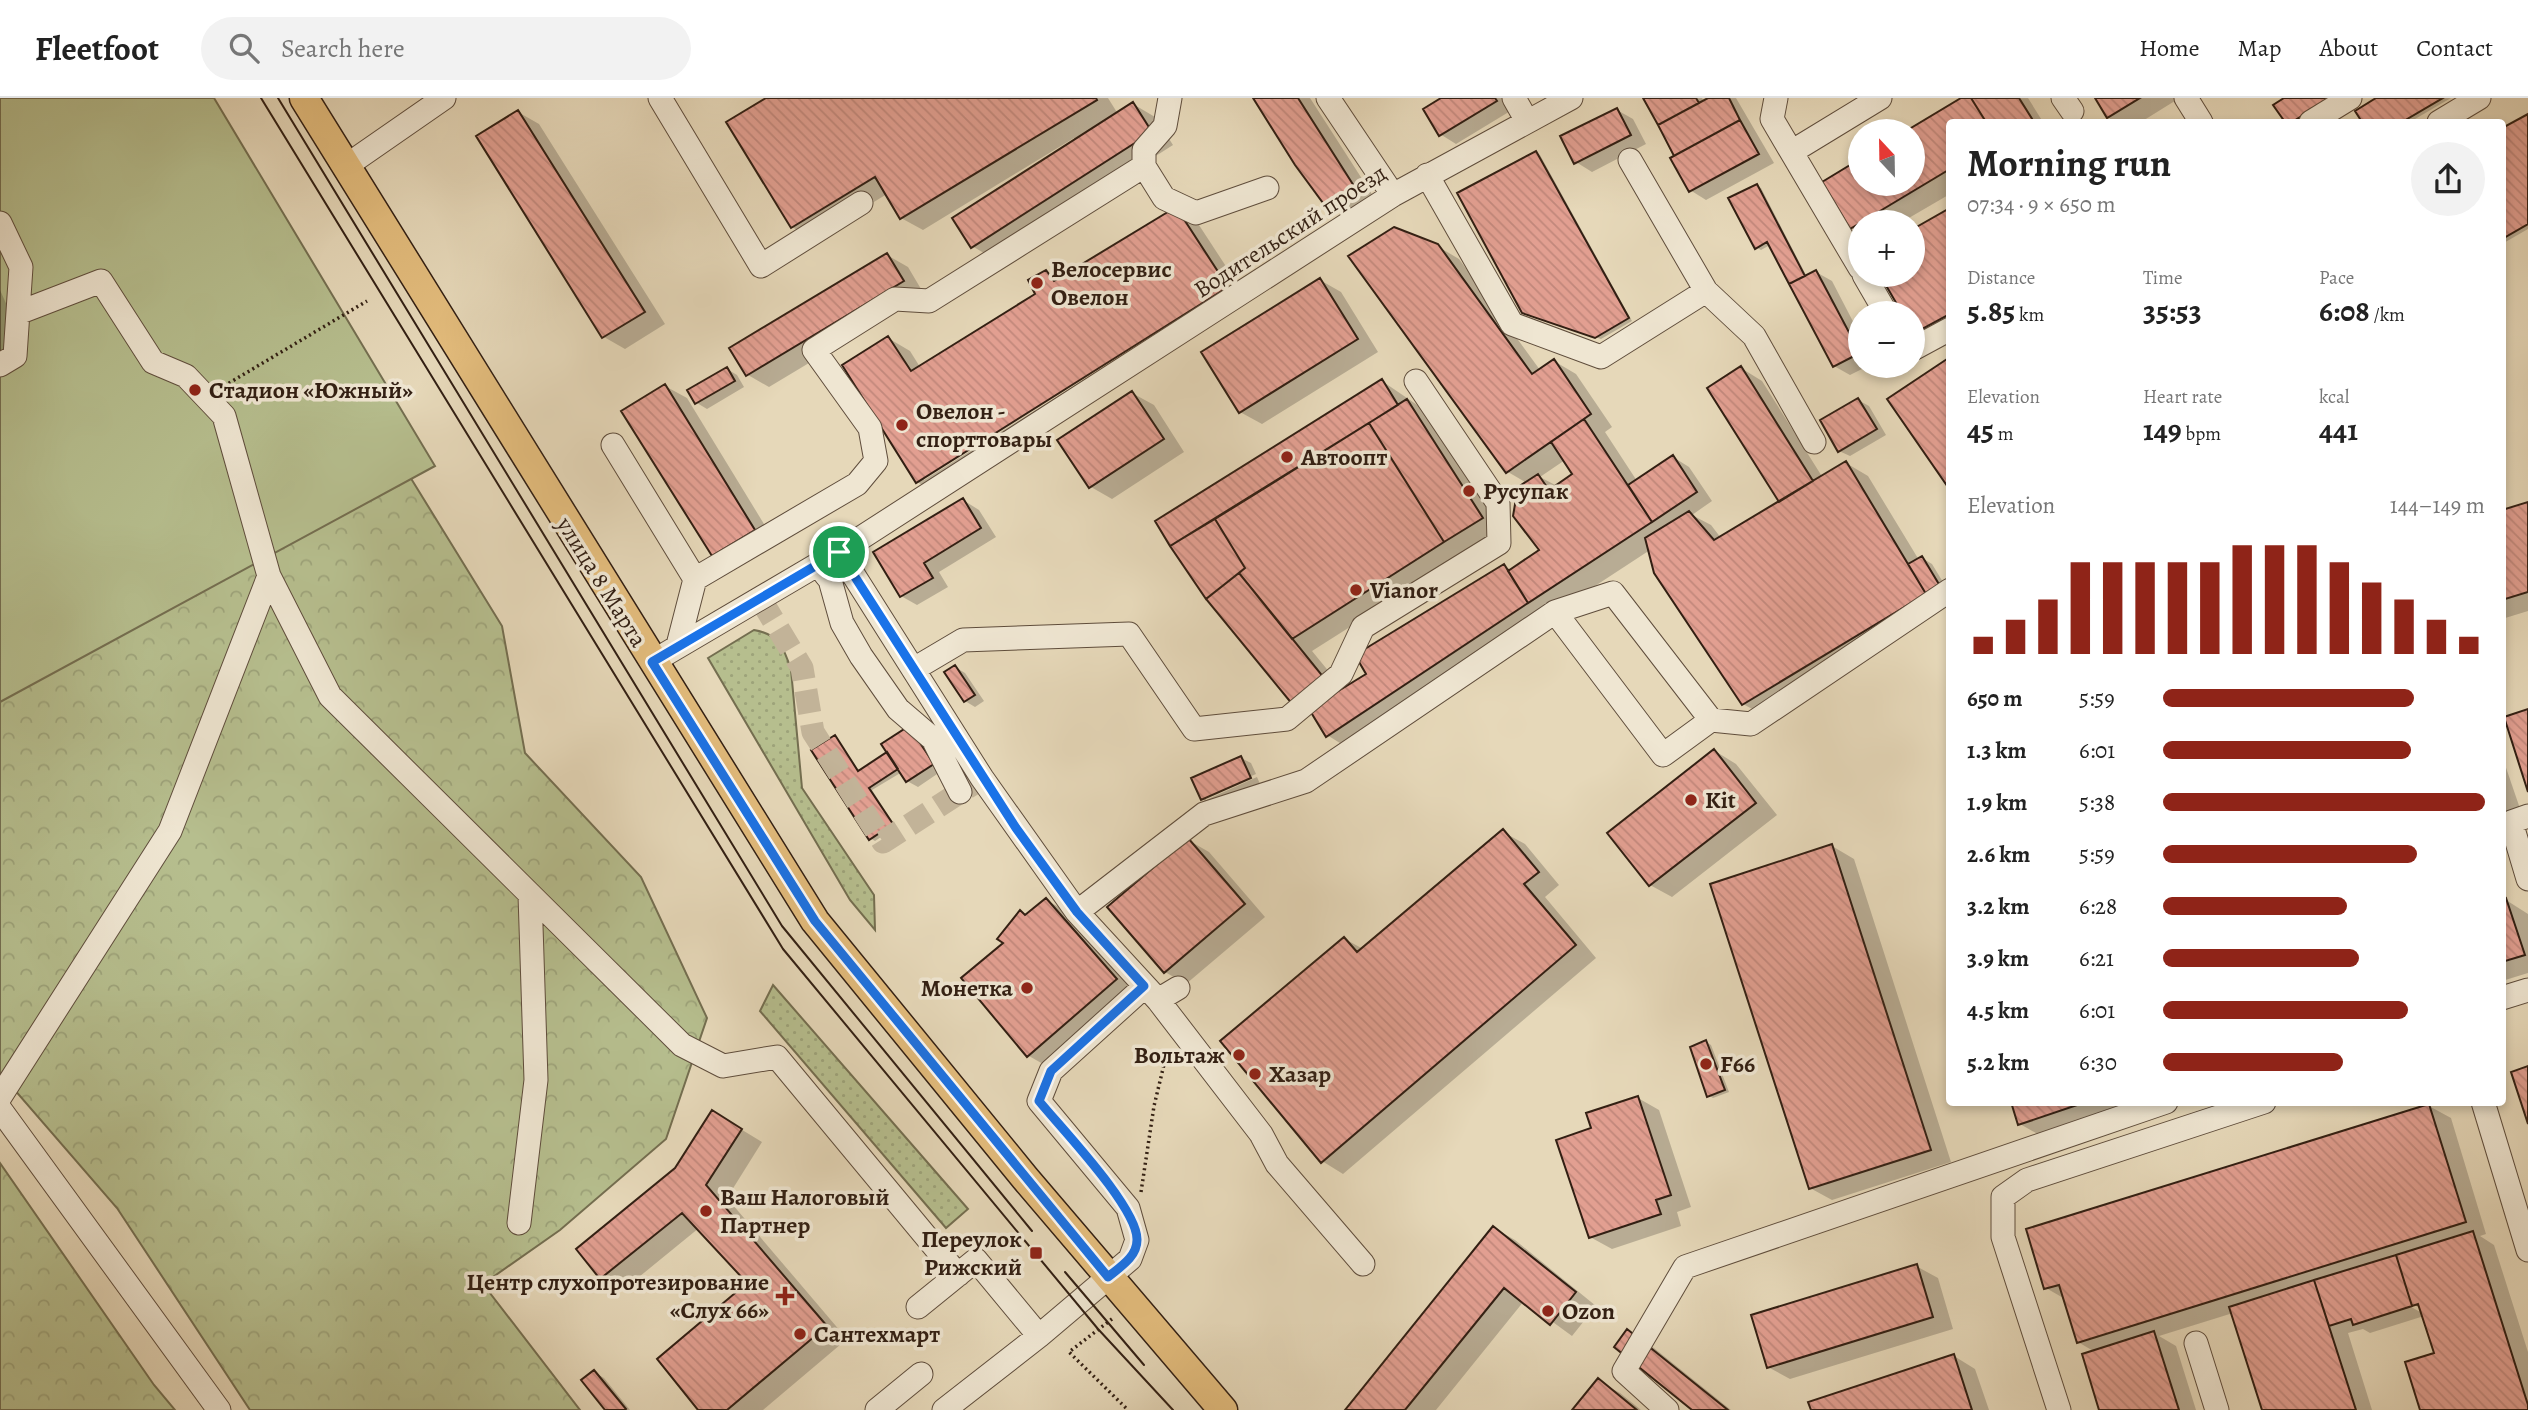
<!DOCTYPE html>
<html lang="en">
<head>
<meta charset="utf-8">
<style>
	body { margin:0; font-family:Alegreya,serif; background:#f2f2f2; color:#222; height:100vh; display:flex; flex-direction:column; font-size:26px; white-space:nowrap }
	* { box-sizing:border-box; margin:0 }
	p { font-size:23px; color:#767676 }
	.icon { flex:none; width:38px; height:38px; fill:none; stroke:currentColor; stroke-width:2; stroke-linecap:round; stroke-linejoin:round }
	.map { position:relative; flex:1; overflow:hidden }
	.sheet { position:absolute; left:1946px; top:21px; width:560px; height:987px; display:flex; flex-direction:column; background:#fff; border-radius:7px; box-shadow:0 4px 10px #0003 }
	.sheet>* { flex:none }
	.needle { width:46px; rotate:338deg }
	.controls { position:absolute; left:1848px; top:21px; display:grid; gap:14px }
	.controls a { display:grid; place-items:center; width:77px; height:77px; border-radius:50%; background:#fff; box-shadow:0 4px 10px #0003; font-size:35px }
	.pin { position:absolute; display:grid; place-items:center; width:60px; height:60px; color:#fff; margin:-30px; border:4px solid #fff; border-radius:50%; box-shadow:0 2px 7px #0007 }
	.round { display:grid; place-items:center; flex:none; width:74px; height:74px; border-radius:37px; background:#f2f2f2 }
	.head { display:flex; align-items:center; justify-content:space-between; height:119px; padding:0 21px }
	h1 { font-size:38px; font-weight:700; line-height:52px }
	.figures { display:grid; grid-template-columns:repeat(3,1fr); gap:10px; height:119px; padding:7px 21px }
	.figures div { display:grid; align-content:center }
	.figures b { font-size:30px; font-weight:700 }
	.figures small { font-size:19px; font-weight:400 }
	.figures p { font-size:19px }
	.chart { height:196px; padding:14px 21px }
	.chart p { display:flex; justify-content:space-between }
	.chart svg { width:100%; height:126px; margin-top:7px; stroke:#8f2418; stroke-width:6 }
	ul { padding:0 21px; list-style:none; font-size:23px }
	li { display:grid; grid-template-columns:112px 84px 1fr; align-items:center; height:52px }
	li i { height:18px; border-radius:9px; background:#8f2418 }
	header { display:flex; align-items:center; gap:42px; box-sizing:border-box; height:98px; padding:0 35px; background:#fff; border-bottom:2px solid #e0e0e0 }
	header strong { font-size:33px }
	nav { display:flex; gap:38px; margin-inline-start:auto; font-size:24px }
	.search { width:490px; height:63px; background:#f2f2f2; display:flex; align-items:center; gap:18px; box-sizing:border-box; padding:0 24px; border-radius:38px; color:#767676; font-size:26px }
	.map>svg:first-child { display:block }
	.grass { fill:url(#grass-dots); stroke:#746e50; stroke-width:2 }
	.forest { fill:url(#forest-crowns); stroke:#746e50; stroke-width:2 }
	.garden { fill:#b6be8e; stroke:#746e50; stroke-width:2 }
	.shadow { fill:#0003; fill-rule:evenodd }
	.building { fill:url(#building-back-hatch); stroke:#321f13; stroke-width:2 }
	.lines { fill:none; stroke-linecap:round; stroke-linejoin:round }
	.minor-tunnel { stroke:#c2b398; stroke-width:23; stroke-dasharray:23 11; stroke-linecap:butt }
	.minor-casing { stroke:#5f4d3c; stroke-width:25 }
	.major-casing { stroke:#321f13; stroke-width:31 }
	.path { stroke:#321f13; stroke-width:3.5; stroke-dasharray:2 3.5; stroke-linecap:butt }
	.minor { stroke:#efe6d2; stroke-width:23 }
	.major { stroke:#e3bc7c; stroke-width:28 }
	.tram { stroke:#321f13; stroke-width:2 }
	.route-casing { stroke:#fff; stroke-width:14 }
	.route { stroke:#1a73e8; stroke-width:9 }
	.poi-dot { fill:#8f2418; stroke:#efe6d2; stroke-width:2.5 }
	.labels { text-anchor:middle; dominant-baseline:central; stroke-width:7; stroke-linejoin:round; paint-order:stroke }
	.street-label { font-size:24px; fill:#321f13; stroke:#efe6d2 }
	.poi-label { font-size:24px; font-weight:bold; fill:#321f13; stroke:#efe6d2; text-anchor:start }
</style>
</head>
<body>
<header>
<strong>Fleetfoot</strong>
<div class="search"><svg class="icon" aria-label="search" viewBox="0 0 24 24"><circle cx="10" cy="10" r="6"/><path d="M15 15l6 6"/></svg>Search here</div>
<nav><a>Home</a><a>Map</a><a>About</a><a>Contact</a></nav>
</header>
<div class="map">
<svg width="2528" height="1312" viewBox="0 0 2528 1312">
	<defs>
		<pattern id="grass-dots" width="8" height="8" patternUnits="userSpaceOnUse" patternTransform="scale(1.75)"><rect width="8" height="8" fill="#b6be8e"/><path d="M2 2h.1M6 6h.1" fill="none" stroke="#9da37a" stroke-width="1.8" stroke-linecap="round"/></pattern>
		<pattern id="forest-crowns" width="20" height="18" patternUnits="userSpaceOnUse" patternTransform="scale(1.75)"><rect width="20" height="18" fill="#b6be8e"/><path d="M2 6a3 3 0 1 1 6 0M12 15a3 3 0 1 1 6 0" fill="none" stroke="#9da37a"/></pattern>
		<pattern id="building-back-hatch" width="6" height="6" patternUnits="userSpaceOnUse" patternTransform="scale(1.75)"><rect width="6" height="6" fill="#e29f91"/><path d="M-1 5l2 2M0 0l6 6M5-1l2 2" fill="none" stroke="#c2887c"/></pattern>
	</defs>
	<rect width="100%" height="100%" fill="#e6d8b9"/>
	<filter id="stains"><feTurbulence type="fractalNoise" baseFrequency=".00286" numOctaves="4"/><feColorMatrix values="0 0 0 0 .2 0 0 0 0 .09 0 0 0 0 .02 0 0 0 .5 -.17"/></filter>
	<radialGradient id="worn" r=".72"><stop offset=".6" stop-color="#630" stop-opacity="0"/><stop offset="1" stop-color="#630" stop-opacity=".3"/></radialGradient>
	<!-- grass -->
	<path class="grass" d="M754,532C778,536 784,549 791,572L802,690L874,797L875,832L850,802L708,560Z
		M773,887L968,1111L946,1130L760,913Z"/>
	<!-- forest -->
	<path class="forest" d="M407,374L502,528L525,655L641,779L707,920L666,1041L560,1132L483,1186L580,1312H250L117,1110L0,975V395Z
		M0,1065L154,1287L175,1312H0Z"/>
	<!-- garden -->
	<path class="garden" d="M0,0H214L435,368L0,604Z"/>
	<!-- shadow -->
	<path class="shadow" d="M770,0H1108L1118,16L1133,6L1155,19L1173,47L994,161L972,148L1076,43L1074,40L923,132L901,120L887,96L813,141L792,129Z
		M1255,0H1310L1375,101L1349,120L1328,107Z
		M1445,0H1505L1512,12L1456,46L1440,36Z
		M1645,0H1702L1704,4L1711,0H1736L1774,65L1706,102L1690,92Z
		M1965,0H2028L2043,24H1950V96L1902,124H1860V135L1851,130L1824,85L1860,63V86H1913V33H1910Z
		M2097,0H2177L2178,1L2141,24H2103L2110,21Z
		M2287,0H2338L2300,24H2287L2276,7Z
		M2380,0H2451L2410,24H2364L2358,13Z
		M1617,12L1633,21L1646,46L1592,74L1576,64Z
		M518,14L539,26L665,226L625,251L604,239Z
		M2528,18V131L2502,146V32Z
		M1536,55L1540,57L1632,223L1601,241L1529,217Z
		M1757,88L1761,90L1807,179L1816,174L1832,183L1860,237V268H1868L1850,277L1834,268L1770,147L1761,152L1756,149Z
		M1176,111L1197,124L1248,202L938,396L917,384L888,240L910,253L920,269L1037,197L1046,174L1060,181ZM1234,183L1236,186L924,382V377Z
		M1950,112V240L1936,247L1915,235L1913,215H1904L1882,177H1913V133Z
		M1437,148L1459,161L1540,272L1554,263L1576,276L1612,329L1605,334L1637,383L1673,359L1689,369L1712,403L1692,417L1711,427L1721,440L1781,405L1741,270L1762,283L1823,380L1846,365L1868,378L1919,462L1922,460L1932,466L1949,494L1941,499L1947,508L1765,618L1743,606L1650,452L1348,650L1327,637L1315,618L1294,606L1208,500L1157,424L1382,283L1429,315L1503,432L1312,553L1344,592L1369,576L1504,468L1512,472L1542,452L1527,385L1508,374L1351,159ZM1565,362L1574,377L1557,388L1540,379Z
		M887,157L908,169L924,196L769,289L748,277L732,250Z
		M1320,182L1341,194L1378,254L1262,326L1240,314Z
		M0,192L26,250L0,262Z
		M727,271L737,277L744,289L707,311L697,305Z
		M665,288L687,300L775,444L714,457Z
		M1132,295L1154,307L1184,354L1112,401L1091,389L1060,343Z
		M1858,302L1869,308L1886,337L1850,358L1839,353Z
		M963,402L979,412L996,439L939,474L948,489L917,507L901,498Z
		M2528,406V513L2502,521V414Z
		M955,569L965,575L984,603L975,609L965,603Z
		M920,636L943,672L918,689L907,683L902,674L872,692L896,729L875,743L870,740L835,639L860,674Z
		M1715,653L1736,666L1777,717L1672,799L1650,787L1610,735Z
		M2502,658L2526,728L2502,736Z
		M1241,660L1251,665L1256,676L1206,698V702L1257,679L1260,686L1212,707L1202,701Z
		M1503,734L1525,746L1559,787L1545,799L1596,860L1343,1076L1322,1063L1345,841L1363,851Z
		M1188,742L1209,754L1265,819L1186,886L1165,874Z
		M1832,748L1854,761L1951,1064L1832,1102L1810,1090Z
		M1046,802L1068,814L1137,894L1050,970L1029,958L1005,845L1021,814L1027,818Z
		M2506,802L2528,816V875L2502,883V803Z
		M1706,944L1711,947L1729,994L1713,1000L1708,997Z
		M1638,1000L1659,1012L1691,1109L1677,1114L1681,1128L1612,1151L1590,1139Z
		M2013,1004H2142L2041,1038L2020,1026Z
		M2429,1008L2451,1020L2486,1136L2480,1138L2494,1147L2528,1254V1312H2422L2436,1256L2424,1218L2370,1235L2363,1231L2348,1235L2372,1312H2264L2233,1215L2159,1238L2176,1248L2196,1312H2101L2095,1254L2078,1244L2065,1201L2046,1190ZM2405,1202L2422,1211V1215L2404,1205Z
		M734,1027L762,1044L727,1100L847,1241L763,1312H700L749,1185L699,1130L623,1192L601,1179Z
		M1494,1130L1515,1142L1596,1208L1572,1238L1524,1203L1436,1312H1347Z
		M1916,1168L1938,1180L1953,1231L1790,1281L1768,1269Z
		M1628,1234L1649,1246L1731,1312H1695Z
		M1954,1258L1975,1271L1989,1312H1813Z
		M594,1274L604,1280L630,1312H607Z
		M1598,1283L1620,1295L1641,1312H1575Z"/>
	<!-- building -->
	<path class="building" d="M766,0H1096L1097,2L900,121L875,79L791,130L726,24Z
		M1253,0H1298L1354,88L1326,109L1295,67Z
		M1441,0H1495L1497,3L1439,38L1423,11Z
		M1643,0H1696L1699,5L1658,27Z
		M1708,0H1729L1740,22L1674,58L1658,27Z
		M1961,0H1971L1986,24H1950V71L1850,131L1822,84L1860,61V86H1913V33H1906Z
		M1971,0H2019L2034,24H1986Z
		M2095,0H2140L2107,20Z
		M2284,0H2331L2292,24H2285L2273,7Z
		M2376,0H2443L2402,24H2362L2355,13Z
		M1133,4L1152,34L971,150L952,120Z
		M1617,10L1631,37L1574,66L1560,38Z
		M518,12L645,214L602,240L476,38Z
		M2528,16V126L2502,141V30Z
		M1740,22L1759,56L1689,94L1670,60Z
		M1536,53L1629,220L1595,240L1522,215L1457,95Z
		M1757,86L1805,178L1789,186L1767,144L1755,151L1728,100Z
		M1176,109L1228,189L916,385L842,267L888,238L911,273L1035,196L1028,182L1046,172L1054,183Z
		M1950,110V216L1913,236V215H1902L1880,177H1913V131Z
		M1394,129L1438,146L1532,276L1554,261L1591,316L1506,375L1348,158Z
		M887,155L904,183L746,278L729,250Z
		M1816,172L1860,255L1833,269L1789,186Z
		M1320,180L1358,241L1239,315L1201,254Z
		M1950,259V392L1887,301Z
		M1741,268L1813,383L1779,404L1707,290Z
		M727,269L735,283L695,306L687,292Z
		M1382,281L1398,307L1170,448L1155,423Z
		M665,286L755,432L712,458L621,313Z
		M1132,293L1164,341L1089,390L1057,342Z
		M1858,300L1877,331L1838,354L1820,322Z
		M1407,301L1483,420L1444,444L1369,325Z
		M1584,321L1652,424L1528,505L1508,473L1539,452L1513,418L1518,389L1538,376L1549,392L1572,376L1551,344Z
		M1369,325L1444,444L1292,541L1239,475L1245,470L1215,421Z
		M1673,357L1697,394L1652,424L1628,387Z
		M1846,363L1926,496L1742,607L1654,475L1645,440L1689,413L1714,442Z
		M963,400L981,430L924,465L933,480L900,499L873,454Z
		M2528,404V494L2502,502V412Z
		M1215,421L1245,470L1206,501L1170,448Z
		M1922,458L1940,488L1926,496L1908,466Z
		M1504,466L1528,505L1326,639L1309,611L1366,576L1355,557Z
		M1239,475L1325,581L1293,607L1206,501Z
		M955,567L975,597L964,604L944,574Z
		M2528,611V694L2504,619Z
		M909,628L934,666L906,684L881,646Z
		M835,637L858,673L887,654L898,671L869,690L893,726L869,742L811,652Z
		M1714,651L1756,705L1649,788L1607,735Z
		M1241,658L1251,680L1201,702L1191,680Z
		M1503,731L1539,774L1524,786L1576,847L1321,1065L1220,943L1344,839L1357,854Z
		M1188,740L1245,806L1164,875L1107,809Z
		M1832,746L1931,1052L1809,1091L1710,786Z
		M1046,800L1117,881L1027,959L961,880L1003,845L997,841L1020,812L1025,817Z
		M2506,800L2525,857L2502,864V801Z
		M1706,942L1725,992L1707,999L1690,949Z
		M2528,968V1026L2511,974Z
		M1638,998L1671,1097L1656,1102L1661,1116L1589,1140L1556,1042L1591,1030L1586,1015Z
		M2011,1004H2086L2018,1027Z
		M2429,1006L2466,1124L2077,1245L2059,1187L2044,1191L2026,1131Z
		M712,1012L742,1031L706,1087L827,1228L727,1312H698L657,1261L747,1185L682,1115L600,1181L576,1151L675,1070Z
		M1493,1128L1576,1194L1550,1227L1504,1190L1405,1312H1345Z
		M2473,1133L2528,1307V1312H2420L2405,1264L2434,1255L2418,1206L2412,1208L2396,1157Z
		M2396,1157L2412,1208L2353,1227L2351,1221L2329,1228L2314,1182Z
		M1917,1166L1933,1219L1767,1270L1751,1217Z
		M2314,1182L2356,1312H2262L2229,1209Z
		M1627,1231L1728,1312H1692L1614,1249Z
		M2154,1233L2179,1312H2099L2082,1256Z
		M1954,1256L1972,1312H1811L1808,1304Z
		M594,1272L626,1311L625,1312H605L581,1282Z
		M1598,1280L1637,1312H1572Z"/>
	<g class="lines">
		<!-- minor-tunnel -->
		<path class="minor-tunnel" d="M761,502L802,570L813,634L883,744L976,684"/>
		<defs>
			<path id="minor" d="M660,0L761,168L861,105
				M1328,0L1393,97
				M1514,0L1527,23
				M1776,0L1772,21L1860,170
				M2063,0L2072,13
				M2186,0L2201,24
				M2311,24L2350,0
				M2439,24L2479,0
				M1793,53L1880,0
				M346,68L444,0
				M1144,68L1164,100L1196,115L1267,90
				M1427,77L1512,226L1601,259L1706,193L1630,62
				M0,125L21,169L15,258L0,267
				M1864,177L1886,215
				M1706,193L1754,238L1814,344
				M1913,251L1950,231
				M613,347L695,481L678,547
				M839,454L982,680L1077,814L1158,902L1261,1036L1277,1066L1363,1166
				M818,467L830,482L842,525L861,558L898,611L933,641L960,694
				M269,478L330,598L682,947L723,968L777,959L958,1177
				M695,481L857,386L876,363L870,330L814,252L895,201L929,203L1144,68V52L1165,28L1170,0
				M1555,514L1613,495L1711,622
				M652,564L839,454L1393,97L1571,0
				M914,571L963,542L1129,536L1194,631L1287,621L1341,576L1363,529L1499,445L1498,405L1416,283
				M2528,718L2511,724L2528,781
				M1077,814L1204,716L1306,683L1555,514L1663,657L1711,622L1751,626L1950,492
				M2502,900L2528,892
				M1158,902L1178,890
				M0,999L170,733L269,478L224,318L186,278L153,264L101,183L18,215
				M2483,1004L2528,1152
				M0,1011L219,1312
				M519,1125L536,982L530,797
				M918,1209L976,1162L1039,1238
				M2196,1245L2217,1312
				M877,1312L921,1276
				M944,1312L1039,1238L1130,1161L1137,1142L1128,1110L1039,1003L1051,973L1144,889
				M1667,1312L1624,1273L1685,1169L2166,1004
				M2059,1312L2003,1139V1099L2027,1082L2264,1004"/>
			<path id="major" d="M304,0L815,823L1025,1080L1223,1312"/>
		</defs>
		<!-- minor casing -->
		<use href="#minor" class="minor-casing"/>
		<!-- major casing -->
		<use href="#major" class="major-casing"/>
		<!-- path -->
		<path class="path" d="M224,288L367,203
			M1141,1094L1154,1008L1168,950
			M1112,1221L1069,1254L1128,1312"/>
		<!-- minor -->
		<use href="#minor" class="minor"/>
		<!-- major -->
		<use href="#major" class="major"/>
		<!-- tram -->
		<path class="tram" d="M261,0L783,851L1098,1231L1173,1312
			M278,0L782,828L1032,1133
			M1065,1174L1144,1267"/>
	</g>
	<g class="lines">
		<defs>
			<path id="route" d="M839,454L1016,730L1077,814L1144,888L1051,973L1039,1003C1061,1030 1138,1110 1137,1142C1137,1159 1120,1169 1108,1179L815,823L652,564Z"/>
		</defs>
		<!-- route casing -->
		<use href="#route" class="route-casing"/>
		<!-- route -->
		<use href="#route" class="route"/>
	</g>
	<!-- markers -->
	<g class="poi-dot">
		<circle cx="1037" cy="185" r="7"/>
		<circle cx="195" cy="292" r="7"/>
		<circle cx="902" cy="327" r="7"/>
		<circle cx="1287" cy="359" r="7"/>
		<circle cx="1469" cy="393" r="7"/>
		<circle cx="1356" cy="492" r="7"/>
		<circle cx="1691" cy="702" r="7"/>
		<circle cx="1027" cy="890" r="7"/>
		<circle cx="1239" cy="957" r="7"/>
		<circle cx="1706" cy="966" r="7"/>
		<circle cx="1255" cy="976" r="7"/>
		<circle cx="706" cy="1113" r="7"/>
		<rect x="1029" y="1148" width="14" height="14" rx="3.5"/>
		<path d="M781.5 1187.5h7v7h7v7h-7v7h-7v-7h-7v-7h7z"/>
		<circle cx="1548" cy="1213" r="7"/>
		<circle cx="800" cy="1236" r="7"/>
	</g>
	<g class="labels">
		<!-- street labels -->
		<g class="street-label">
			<text transform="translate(1290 133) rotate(-33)">Водительский проезд</text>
			<text transform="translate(602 484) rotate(58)">улица 8 Марта</text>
		</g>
		<!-- poi labels -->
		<g class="poi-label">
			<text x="1051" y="171">Велосервис<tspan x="1051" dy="28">Овелон</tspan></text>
			<text x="209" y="292">Стадион «Южный»</text>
			<text x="916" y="313">Овелон -<tspan x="916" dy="28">спорттовары</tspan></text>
			<text x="1301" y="359">Автоопт</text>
			<text x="1483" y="393">Русупак</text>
			<text x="1370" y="492">Vianor</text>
			<text x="1705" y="702">Kit</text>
			<text x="1013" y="890" text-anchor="end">Монетка</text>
			<text x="1225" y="957" text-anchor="end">Вольтаж</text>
			<text x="1720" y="966">F66</text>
			<text x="1269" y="976">Хазар</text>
			<text x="720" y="1099">Ваш Налоговый<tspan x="720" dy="28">Партнер</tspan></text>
			<text x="1022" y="1141" text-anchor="end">Переулок<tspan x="1022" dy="28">Рижский</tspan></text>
			<text x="769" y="1184" text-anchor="end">Центр слухопротезирование<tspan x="769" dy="28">«Слух 66»</tspan></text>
			<text x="1562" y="1213">Ozon</text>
			<text x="814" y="1236">Сантехмарт</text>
		</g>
	</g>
	<rect width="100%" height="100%" filter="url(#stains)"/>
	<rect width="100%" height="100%" fill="url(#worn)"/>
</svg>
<div class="controls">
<a><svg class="needle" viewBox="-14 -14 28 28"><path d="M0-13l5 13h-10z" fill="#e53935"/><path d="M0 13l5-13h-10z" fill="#767676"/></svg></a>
<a>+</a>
<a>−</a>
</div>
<div class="pin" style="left:839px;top:454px;background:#1e9e55"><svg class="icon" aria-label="arrive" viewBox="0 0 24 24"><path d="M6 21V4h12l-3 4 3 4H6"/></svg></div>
<section class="sheet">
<div class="head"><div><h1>Morning run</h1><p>07:34 · 9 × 650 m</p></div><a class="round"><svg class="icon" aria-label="share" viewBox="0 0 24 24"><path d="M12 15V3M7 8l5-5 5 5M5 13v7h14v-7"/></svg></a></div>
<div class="figures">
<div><p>Distance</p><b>5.85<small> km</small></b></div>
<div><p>Time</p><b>35:53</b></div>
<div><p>Pace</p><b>6:08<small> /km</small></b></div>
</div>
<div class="figures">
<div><p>Elevation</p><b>45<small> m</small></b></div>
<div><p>Heart rate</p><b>149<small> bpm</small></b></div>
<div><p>kcal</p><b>441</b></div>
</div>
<div class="chart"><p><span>Elevation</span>144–149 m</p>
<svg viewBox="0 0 160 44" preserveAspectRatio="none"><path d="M5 44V38M15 44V32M25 44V25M35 44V12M45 44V12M55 44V12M65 44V12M75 44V12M85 44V6M95 44V6M105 44V6M115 44V12M125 44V19M135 44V25M145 44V32M155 44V38"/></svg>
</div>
<ul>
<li><b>650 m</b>5:59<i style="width:78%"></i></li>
<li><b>1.3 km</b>6:01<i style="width:77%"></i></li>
<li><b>1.9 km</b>5:38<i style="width:100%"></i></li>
<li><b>2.6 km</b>5:59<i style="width:79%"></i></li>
<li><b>3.2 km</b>6:28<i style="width:57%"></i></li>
<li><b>3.9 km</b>6:21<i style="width:61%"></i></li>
<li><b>4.5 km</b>6:01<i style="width:76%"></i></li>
<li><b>5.2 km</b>6:30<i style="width:56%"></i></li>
</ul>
</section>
</div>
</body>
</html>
